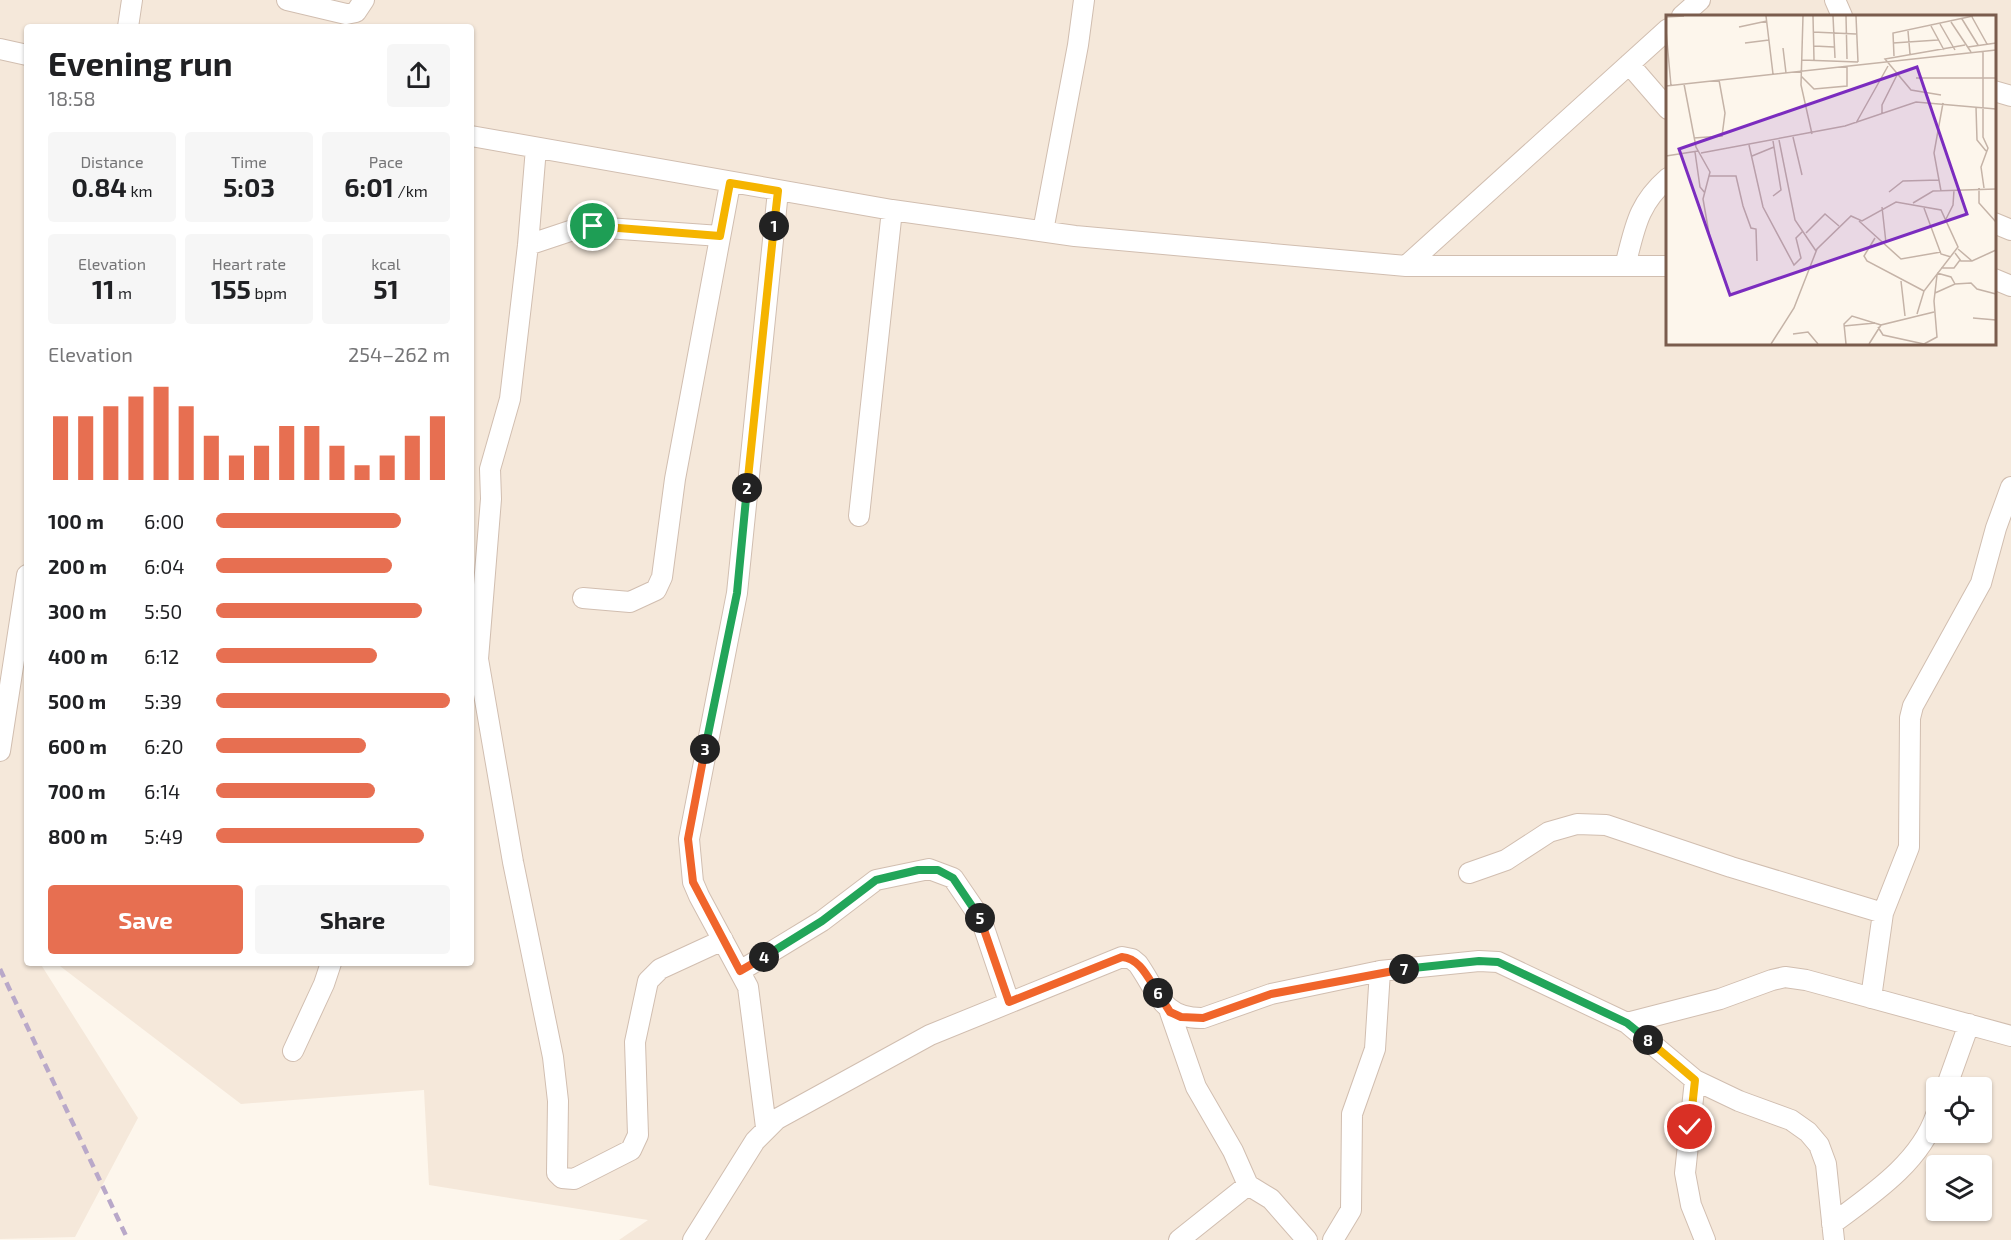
<!DOCTYPE html>
<html lang="en">
<head>
<meta charset="utf-8">
<style>
	body { margin:0; font-family:"Exo 2",sans-serif; background:#f6f6f6; color:#202124; height:100vh; display:flex; flex-direction:column; font-size:22px; white-space:nowrap }
	* { box-sizing:border-box; margin:0 }
	p { font-size:20px; color:#757577 }
	.icon { flex:none; width:33px; height:33px; fill:none; stroke:currentColor; stroke-width:2; stroke-linecap:round; stroke-linejoin:round }
	.map { position:relative; flex:1; overflow:hidden }
	.sheet { position:absolute; left:24px; top:24px; width:450px; height:942px; display:flex; flex-direction:column; background:#fff; border-radius:6px; box-shadow:0 2px 4px #0004 }
	.sheet>* { flex:none }
	.fabs { position:absolute; left:1926px; top:1077px; display:grid; gap:12px }
	.fabs a { display:grid; place-items:center; width:66px; height:66px; border-radius:6px; background:#fff; box-shadow:0 2px 4px #0004; font-size:30px }
	.pin { position:absolute; display:grid; place-items:center; width:51px; height:51px; color:#fff; margin:-26px; border:3px solid #fff; border-radius:50%; box-shadow:0 2px 6px #0007 }
	.km { position:absolute; width:30px; height:30px; margin:-15px; border-radius:50%; background:#222; color:#fff; font-size:16px; line-height:30px; text-align:center }
	.round { display:grid; place-items:center; flex:none; width:63px; height:63px; border-radius:6px; background:#f6f6f6 }
	.overview { display:flex; align-items:center; justify-content:space-between; height:102px; padding:0 24px }
	h1 { font-size:33px; font-weight:700; line-height:45px }
	.metrics { display:grid; grid-template-columns:repeat(3,1fr); gap:9px; height:102px; padding:6px 24px }
	.metrics div { display:grid; align-content:center; border-radius:6px; background:#f6f6f6; text-align:center }
	.metrics b { font-size:26px; font-weight:700 }
	.metrics small { font-size:16px; font-weight:400 }
	.metrics p { font-size:16px }
	.chart { height:168px; padding:12px 24px }
	.chart p { display:flex; justify-content:space-between }
	.chart svg { width:100%; height:108px; margin-top:6px; stroke:#e76f51; stroke-width:6 }
	.button { display:flex; gap:12px; margin-top:auto; padding:12px 24px }
	.button a { flex:1; height:69px; border-radius:6px; background:#e76f51; color:#fff; font-size:24px; font-weight:700; line-height:69px; text-align:center }
	.button a+a { background:#f6f6f6; color:#202124 }
	ul { padding:0 24px; list-style:none; font-size:20px }
	li { display:grid; grid-template-columns:96px 72px 1fr; align-items:center; height:45px }
	li i { height:15px; border-radius:8px; background:#e76f51 }
	.map>svg:first-child { display:block }
	.residential { fill:#f5e8da; fill-rule:evenodd }
	.lines { fill:none; stroke-linecap:round; stroke-linejoin:round }
	.street-casing { stroke:#d1beb0; stroke-width:22 }
	.street { stroke:#fff; stroke-width:20 }
	.rail { stroke:#b9a8c9; stroke-width:4.5; stroke-dasharray:9 6; stroke-linecap:butt }
	.split-1-casing { stroke:#fff; stroke-width:12 }
	.split-2-casing { stroke:#fff; stroke-width:12 }
	.split-3-casing { stroke:#fff; stroke-width:12 }
	.split-4-casing { stroke:#fff; stroke-width:12 }
	.split-5-casing { stroke:#fff; stroke-width:12 }
	.split-6-casing { stroke:#fff; stroke-width:12 }
	.split-7-casing { stroke:#fff; stroke-width:12 }
	.split-8-casing { stroke:#fff; stroke-width:12 }
	.split-9-casing { stroke:#fff; stroke-width:12 }
	.split-1 { stroke:#f5b400; stroke-width:8 }
	.split-2 { stroke:#f5b400; stroke-width:8 }
	.split-3 { stroke:#22a559; stroke-width:8 }
	.split-4 { stroke:#f0652b; stroke-width:8 }
	.split-5 { stroke:#22a559; stroke-width:8 }
	.split-6 { stroke:#f0652b; stroke-width:8 }
	.split-7 { stroke:#f0652b; stroke-width:8 }
	.split-8 { stroke:#22a559; stroke-width:8 }
	.split-9 { stroke:#f5b400; stroke-width:8 }
	.inset-road { fill:none; stroke:#c5b3a7; stroke-width:1.5 }
	.view { fill:#7b2cbf; fill-opacity:0.15; stroke:#7b2cbf; stroke-width:3 }
	.inset-edge { fill:none; stroke:#7a5c4d; stroke-width:3 }
</style>
</head>
<body>
<div class="map">
<svg width="2011" height="1240" viewBox="0 0 2011 1240">
	<rect width="100%" height="100%" fill="#fdf6ec"/>
	<!-- residential -->
	<path class="residential" d="M0,0H2011V1240H619L648,1220L429,1185L424,1090L241,1104L56,963H471V27H27V963H40L138,1118L75,1237L0,1239ZM1668,16H1994V344H1668ZM1936,1088H1982V1132H1936ZM1936,1166H1982V1210H1936Z"/>
	<g class="lines">
		<defs>
			<path id="street" d="M287,0L346,14L356,12L364,0
				M1835,0L1842,16
				M1682,16L1700,0
				M128,27L132,0
				M0,49L27,55
				M1629,64L1668,109
				M1994,91L2011,96
				M471,136L892,210L1075,236L1406,266H1668
				M536,148L528,245L510,399L490,469L491,499L478,659L513,862L553,1057L558,1101L557,1173L562,1178L574,1179L631,1150L638,1135L635,1042L648,981L660,969L723,940
				M1994,223L2011,230
				M1043,231L1078,45L1084,0
				M528,245L573,230L593,227L720,236
				M1406,266L1668,29
				M1625,266C1635,228 1637,205 1668,178
				M1994,279L2011,286
				M859,516L892,210
				M583,598L630,602L656,590L662,577L675,479L730,184
				M0,751L27,575
				M1469,873L1506,860L1549,832L1577,824L1606,825L1731,867L1883,913
				M740,971L822,921L876,880L929,869L953,878L981,919L1009,1002
				M1871,998L1883,913L1909,847L1910,718L1913,706L1981,583L1996,528L2011,487
				M1170,1012L1196,1087L1233,1151L1248,1185L1271,1199L1307,1240
				M1627,1023L1720,999L1772,980L1785,977L1806,980L2011,1036
				M293,1051L324,984L331,963
				M1695,1080L1685,1173L1691,1205L1705,1240
				M1946,1088L1969,1024
				M766,1127L748,987L699,896L693,882L689,839L737,593L778,191
				M1832,1224C1871,1195 1920,1163 1936,1115
				M693,1240L755,1141L777,1119L930,1035L1122,957L1132,959L1138,964C1158,993 1163,1019 1203,1018L1271,994L1380,971L1479,961L1498,962L1627,1023L1695,1080L1739,1101L1791,1120L1808,1132L1819,1145L1826,1164L1834,1240
				M1179,1240L1248,1185
				M1333,1240L1351,1210L1352,1114L1375,1049L1380,971"/>
		</defs>
		<!-- street casing -->
		<use href="#street" class="street-casing"/>
		<!-- street -->
		<use href="#street" class="street"/>
		<!-- rail -->
		<path class="rail" d="M0,969L128,1240"/>
	</g>
	<g class="lines">
		<defs>
			<path id="split-1" d="M593,226L720,236L730,183L778,191L774,226"/>
			<path id="split-2" d="M747,488L774,226"/>
			<path id="split-3" d="M705,749L737,593L747,488"/>
			<path id="split-4" d="M705,749L688,839L693,882L740,971L764,957"/>
			<path id="split-5" d="M764,957L822,921L876,880L918,870H938L953,878L980,918"/>
			<path id="split-6" d="M980,918L1009,1002L1122,957C1140,958 1149,980 1158,993"/>
			<path id="split-7" d="M1158,993L1170,1012L1181,1017L1203,1018L1271,994L1404,969"/>
			<path id="split-8" d="M1404,969L1479,961L1498,962L1627,1023L1648,1040"/>
			<path id="split-9" d="M1648,1040L1695,1080L1690,1127"/>
		</defs>
		<!-- split-1 casing -->
		<use href="#split-1" class="split-1-casing"/>
		<!-- split-2 casing -->
		<use href="#split-2" class="split-2-casing"/>
		<!-- split-3 casing -->
		<use href="#split-3" class="split-3-casing"/>
		<!-- split-4 casing -->
		<use href="#split-4" class="split-4-casing"/>
		<!-- split-5 casing -->
		<use href="#split-5" class="split-5-casing"/>
		<!-- split-6 casing -->
		<use href="#split-6" class="split-6-casing"/>
		<!-- split-7 casing -->
		<use href="#split-7" class="split-7-casing"/>
		<!-- split-8 casing -->
		<use href="#split-8" class="split-8-casing"/>
		<!-- split-9 casing -->
		<use href="#split-9" class="split-9-casing"/>
		<!-- split-1 -->
		<use href="#split-1" class="split-1"/>
		<!-- split-2 -->
		<use href="#split-2" class="split-2"/>
		<!-- split-3 -->
		<use href="#split-3" class="split-3"/>
		<!-- split-4 -->
		<use href="#split-4" class="split-4"/>
		<!-- split-5 -->
		<use href="#split-5" class="split-5"/>
		<!-- split-6 -->
		<use href="#split-6" class="split-6"/>
		<!-- split-7 -->
		<use href="#split-7" class="split-7"/>
		<!-- split-8 -->
		<use href="#split-8" class="split-8"/>
		<!-- split-9 -->
		<use href="#split-9" class="split-9"/>
	</g>
	<!-- overview -->
	<g transform="translate(1666 15)">
		<rect width="330" height="330" fill="#fdf6ec"/>
		<path class="inset-road" d="M100,1L107,59M137,1L135,70L146,119M147,1L148,45M167,1L169,43M180,1L181,44M190,1L192,47M0,2L18,1M306,2L321,29M296,4L312,30M285,7L305,37M274,9L289,35M265,11L278,35M73,12L101,6M0,15L5,71M242,16L244,39M147,17L190,19M79,28L103,25M227,28L272,25M148,31L168,32M302,32L330,28M117,33L120,58M317,37V122L322,133L315,152L318,173M228,41L227,18L307,1M136,45L192,47M135,61L148,74L181,71V51M250,63H330M18,69L30,132L44,157L37,184L44,224M0,71L330,35M275,80L245,75L219,44L299,30M310,92L311,125L320,136M216,99V90L231,60M190,108L222,51M127,122L136,160M28,123L56,121L59,98L53,65M113,125L129,205L150,236M83,130L97,192L128,250L135,243L130,223L137,216M29,137L34,172L39,178M35,138L179,111L250,87L330,94M0,141L32,136M86,141L108,132M43,161H70L77,191L85,213L90,214L91,246M313,173V188L330,207M275,176L268,138L277,88M223,177L237,166L273,165M107,181L115,175L107,126M247,188L267,176L330,174M216,192L220,228M258,193L275,239L285,242M280,204L287,190L288,175M193,206L235,244L275,237M140,218L159,199L173,211M209,223L198,241L201,246L258,276M292,234L306,246M289,238L295,246H306L330,235M275,253H288L294,245M271,258L285,262L289,269M235,266L239,301M269,278L289,269L305,268L311,274L330,279M307,303L330,305M178,311L209,308M212,312L217,320L258,329M127,319L142,317L152,329M105,329L128,293L151,234L185,201L196,206L230,187L275,195L292,232L258,276L251,299M180,329L178,309L186,301L215,310M203,329L215,310L268,297M258,329L271,322L268,286L271,260"/>
		<path class="view" d="M251,52L301,199L64,280L13,134Z"/>
		<rect width="330" height="330" class="inset-edge"/>
	</g>
</svg>
<div class="fabs">
<a><svg class="icon" aria-label="locate" viewBox="0 0 24 24"><circle cx="12" cy="12" r="6"/><path d="M12 2v4M12 18v4M2 12h4M18 12h4"/></svg></a>
<a><svg class="icon" aria-label="layers" viewBox="0 0 24 24"><path d="M12 4l9 5-9 5-9-5zM3 14l9 5 9-5"/></svg></a>
</div>
<div class="pin" style="left:593px;top:226px;background:#1e9e55"><svg class="icon" aria-label="arrive" viewBox="0 0 24 24"><path d="M6 21V4h12l-3 4 3 4H6"/></svg></div>
<div class="pin" style="left:1690px;top:1127px;background:#d93025"><svg class="icon" aria-label="check" viewBox="0 0 24 24"><path d="M5 12l5 5 9-10"/></svg></div>
<b class="km" style="left:774px;top:226px">1</b>
<b class="km" style="left:747px;top:488px">2</b>
<b class="km" style="left:705px;top:749px">3</b>
<b class="km" style="left:764px;top:957px">4</b>
<b class="km" style="left:980px;top:918px">5</b>
<b class="km" style="left:1158px;top:993px">6</b>
<b class="km" style="left:1404px;top:969px">7</b>
<b class="km" style="left:1648px;top:1040px">8</b>
<section class="sheet">
<div class="overview"><div><h1>Evening run</h1><p>18:58</p></div><a class="round"><svg class="icon" aria-label="share" viewBox="0 0 24 24"><path d="M12 15V3M7 8l5-5 5 5M5 13v7h14v-7"/></svg></a></div>
<div class="metrics">
<div><p>Distance</p><b>0.84<small> km</small></b></div>
<div><p>Time</p><b>5:03</b></div>
<div><p>Pace</p><b>6:01<small> /km</small></b></div>
</div>
<div class="metrics">
<div><p>Elevation</p><b>11<small> m</small></b></div>
<div><p>Heart rate</p><b>155<small> bpm</small></b></div>
<div><p>kcal</p><b>51</b></div>
</div>
<div class="chart"><p><span>Elevation</span>254–262 m</p>
<svg viewBox="0 0 160 44" preserveAspectRatio="none"><path d="M5 44V18M15 44V18M25 44V14M35 44V10M45 44V6M55 44V14M65 44V26M75 44V34M85 44V30M95 44V22M105 44V22M115 44V30M125 44V38M135 44V34M145 44V26M155 44V18"/></svg>
</div>
<ul>
<li><b>100 m</b>6:00<i style="width:79%"></i></li>
<li><b>200 m</b>6:04<i style="width:75%"></i></li>
<li><b>300 m</b>5:50<i style="width:88%"></i></li>
<li><b>400 m</b>6:12<i style="width:69%"></i></li>
<li><b>500 m</b>5:39<i style="width:100%"></i></li>
<li><b>600 m</b>6:20<i style="width:64%"></i></li>
<li><b>700 m</b>6:14<i style="width:68%"></i></li>
<li><b>800 m</b>5:49<i style="width:89%"></i></li>
</ul>
<div class="button"><a>Save</a><a>Share</a></div>
</section>
</div>
</body>
</html>
